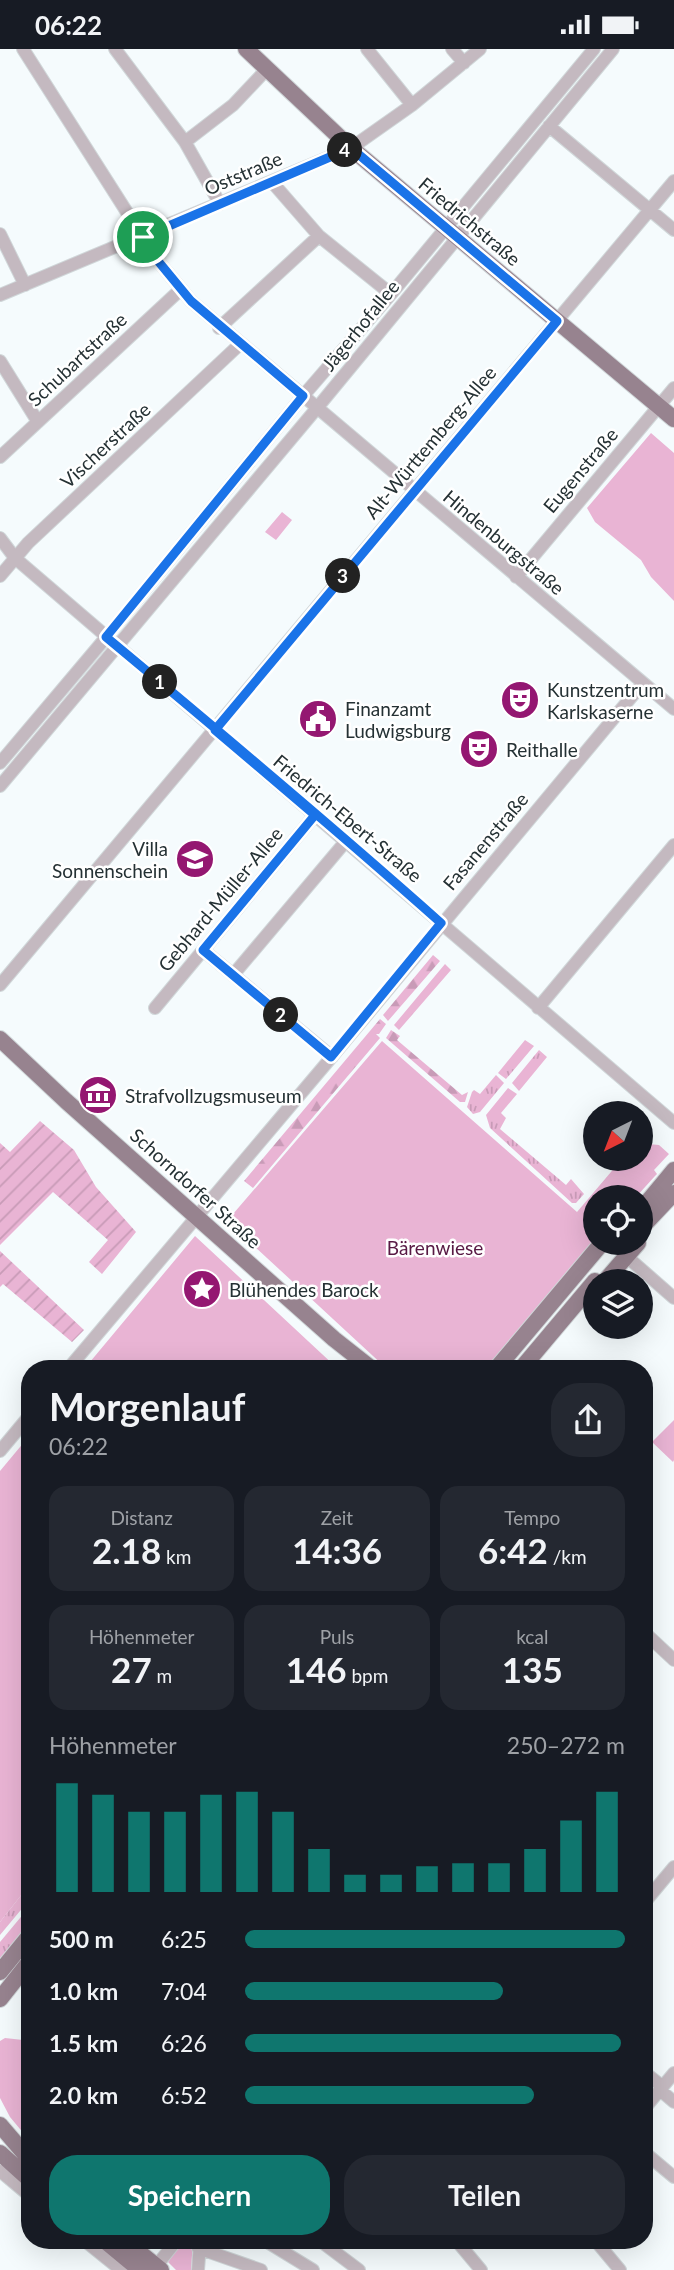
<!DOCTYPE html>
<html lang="de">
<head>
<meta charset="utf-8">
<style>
	body { margin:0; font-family:Lato,sans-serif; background:#242831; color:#f1f3f6; height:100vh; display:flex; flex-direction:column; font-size:26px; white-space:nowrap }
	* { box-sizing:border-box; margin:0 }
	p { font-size:23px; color:#9ea1a6 }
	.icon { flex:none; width:38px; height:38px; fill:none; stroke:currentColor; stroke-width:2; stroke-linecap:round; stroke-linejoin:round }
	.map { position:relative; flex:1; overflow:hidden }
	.sheet { position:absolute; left:21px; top:1311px; width:632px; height:889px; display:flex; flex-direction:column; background:#171b24; border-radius:28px; box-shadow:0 7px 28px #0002 }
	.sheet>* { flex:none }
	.needle { width:46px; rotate:222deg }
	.buttons { position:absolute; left:583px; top:1052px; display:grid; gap:14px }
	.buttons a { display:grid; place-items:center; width:70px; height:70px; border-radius:50%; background:#171b24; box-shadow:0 7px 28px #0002; font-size:35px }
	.pin { position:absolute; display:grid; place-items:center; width:60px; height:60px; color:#fff; margin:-30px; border:4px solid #fff; border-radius:50%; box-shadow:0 2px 7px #0007 }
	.km { position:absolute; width:35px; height:35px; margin:-18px; border-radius:50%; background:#222; color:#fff; font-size:19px; line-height:35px; text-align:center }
	.round { display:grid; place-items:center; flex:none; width:74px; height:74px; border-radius:28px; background:#242831 }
	.head { display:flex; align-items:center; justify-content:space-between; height:119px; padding:0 28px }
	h1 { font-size:38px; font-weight:700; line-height:52px }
	.stats { display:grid; grid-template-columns:repeat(3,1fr); gap:10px; height:119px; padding:7px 28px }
	.stats div { display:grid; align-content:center; border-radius:18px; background:#242831; text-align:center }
	.stats b { font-size:35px; font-weight:700 }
	.stats small { font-size:19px; font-weight:400 }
	.stats p { font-size:19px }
	.chart { height:196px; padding:14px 28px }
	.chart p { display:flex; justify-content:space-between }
	.chart svg { width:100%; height:126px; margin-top:7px; stroke:#0f766e; stroke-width:6 }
	.button { display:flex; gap:14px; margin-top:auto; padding:14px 28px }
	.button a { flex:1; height:80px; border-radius:28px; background:#0f766e; color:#fff; font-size:28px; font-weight:700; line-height:80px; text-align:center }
	.button a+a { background:#242831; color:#f1f3f6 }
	ul { padding:0 28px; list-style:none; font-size:23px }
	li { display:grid; grid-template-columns:112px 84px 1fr; align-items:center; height:52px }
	li i { height:18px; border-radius:9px; background:#0f766e }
	.status { display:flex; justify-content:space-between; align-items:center; height:49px; padding:0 35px; background:#171b24; direction:ltr }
	.status svg { height:19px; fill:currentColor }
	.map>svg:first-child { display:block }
	.grass { fill:url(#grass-tufts) }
	.forest { fill:url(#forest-firs) }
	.park { fill:#e9b4d4 }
	.garden { fill:url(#garden-furrows) }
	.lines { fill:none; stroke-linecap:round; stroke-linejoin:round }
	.major-tunnel { stroke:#cbd3d5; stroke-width:16; stroke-dasharray:16 8; stroke-linecap:butt }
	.minor-casing { stroke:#d0d7d9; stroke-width:14 }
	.major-casing { stroke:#d0d7d9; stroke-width:18 }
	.minor { stroke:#c4b9c0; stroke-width:12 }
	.major { stroke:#97838f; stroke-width:16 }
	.route-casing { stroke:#fff; stroke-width:14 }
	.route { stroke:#1a73e8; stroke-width:9 }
	.labels { text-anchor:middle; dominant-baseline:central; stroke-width:5; stroke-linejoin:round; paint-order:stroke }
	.street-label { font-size:19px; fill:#253134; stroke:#fff }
	.poi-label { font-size:19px; fill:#253134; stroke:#fff; text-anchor:start }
	.park-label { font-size:19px; fill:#581944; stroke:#fff }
</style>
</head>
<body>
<div class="status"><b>06:22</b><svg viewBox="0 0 49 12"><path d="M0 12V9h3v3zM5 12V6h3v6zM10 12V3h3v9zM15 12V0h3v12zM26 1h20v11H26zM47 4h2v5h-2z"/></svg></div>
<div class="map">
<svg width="674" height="2221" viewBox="0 0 674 2221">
	<defs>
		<pattern id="grass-tufts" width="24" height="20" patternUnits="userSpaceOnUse" patternTransform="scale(1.75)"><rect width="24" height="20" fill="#e9b4d4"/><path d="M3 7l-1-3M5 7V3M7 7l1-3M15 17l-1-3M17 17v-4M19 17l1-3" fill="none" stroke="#c89bb7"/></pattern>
		<pattern id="forest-firs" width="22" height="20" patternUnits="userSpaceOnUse" patternTransform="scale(1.75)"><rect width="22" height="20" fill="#e9b4d4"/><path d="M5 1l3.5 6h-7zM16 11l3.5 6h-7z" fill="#c89bb7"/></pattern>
		<pattern id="garden-furrows" width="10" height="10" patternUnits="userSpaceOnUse" patternTransform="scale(1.75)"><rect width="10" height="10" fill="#e9b4d4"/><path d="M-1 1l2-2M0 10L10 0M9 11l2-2" fill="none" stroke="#c89bb7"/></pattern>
	</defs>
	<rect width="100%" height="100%" fill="#f5fbfd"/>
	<!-- grass -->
	<path class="grass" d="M525,991L534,997L506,1030L498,1024Z
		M539,1001L547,1008L519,1042L512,1034Z
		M496,1026L504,1034L480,1063L473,1065L467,1058L472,1043L474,1041L480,1045Z
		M508,1039L517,1045L501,1064L506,1069L500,1080L566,1136L571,1130L584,1145L576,1154H572L490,1079L486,1066Z
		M30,1835V1850L0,1886V1873Z
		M30,1857V1874L0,1909V1893Z"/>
	<!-- forest -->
	<path class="forest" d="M433,906L440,912L388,972L383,966Z
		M445,915L451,921L399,981L394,976Z
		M380,970L386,975L379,985H376L380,989L253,1139L244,1132Z
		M391,981L400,987L397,991L462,1046L468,1043L465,1053H460L386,989Z"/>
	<!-- park -->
	<path class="park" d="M651,384L674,404V552L651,528L641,511L595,473L587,459Z
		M282,463L292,471L276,491L265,483Z
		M382,992L577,1163L622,1110H640L641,1091L648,1095L659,1096L669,1105L654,1121L657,1125L655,1127L636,1148H595V1194L489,1319H386L227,1172Z
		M195,1187L337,1319H85Z
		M674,1371V1411L673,1413L652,1393Z
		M30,1386V1835L0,1873V1422Z
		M5,1989L23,1991L30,1997V2092L10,2068L0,2049V1992Z
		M184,2191H193L191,2221H176L168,2213Z"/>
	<!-- garden -->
	<path class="garden" d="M40,1072L74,1101L96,1138L136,1183L102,1225L89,1213L108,1191L53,1143L0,1196V1094L10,1103Z
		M0,1202L84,1281L72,1293L3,1235L0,1238Z"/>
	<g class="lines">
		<!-- major-tunnel -->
		<path class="major-tunnel" d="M508,1320L509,1319"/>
		<defs>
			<path id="minor" d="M23,0L158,212L191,252L674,660
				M115,0L185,93L220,155
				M367,0L412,56
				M452,0L464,14
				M549,77L674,181
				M185,93L233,56L267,20
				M272,133L319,187L391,245
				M0,185L25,236
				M0,246L351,99L412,56L480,0
				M219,279L319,187
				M0,312L38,373
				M0,408L180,241
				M0,489L15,509L674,1074
				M0,527L28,494L239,296
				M516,528L674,339
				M0,714L103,592L303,347L391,245L594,0
				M0,737L317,359L613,0
				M203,901L332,1008
				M233,926L346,792
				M0,936L674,132
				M155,959L315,766
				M538,959L674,796
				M626,1207L674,1249
				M68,1320L330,1010L643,634
				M0,1402L30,1366
				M644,1583L674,1611
				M644,1854L674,1818
				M644,2023L663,2038
				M660,2041L674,2053
				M644,2060L674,2024
				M644,2103L674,2128
				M0,2122L30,2147
				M84,2191L121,2221
				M264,2191L313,2221
				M319,2191L359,2221
				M456,2191L481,2221
				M595,2191L620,2221
				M198,2199L261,2221
				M153,2221L177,2191
				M198,2221L200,2194"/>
			<path id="major" d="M246,0L351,99L674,370
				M0,990L66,1052L334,1290L372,1320
				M640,1162L674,1121
				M640,1180L674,1144
				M605,1232L638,1194
				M496,1320L602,1194
				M521,1320L595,1232
				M0,1923L30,1886
				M0,1950L30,1912
				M0,2076L30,2111
				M0,2104L30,2131
				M104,2191L140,2221
				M124,2191L161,2221"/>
		</defs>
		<!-- minor casing -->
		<use href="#minor" class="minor-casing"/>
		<!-- major casing -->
		<use href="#major" class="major-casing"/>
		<!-- minor -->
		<use href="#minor" class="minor"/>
		<!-- major -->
		<use href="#major" class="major"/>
	</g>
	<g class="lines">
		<defs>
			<path id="route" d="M143,188L158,212L191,252L303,347L106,588C219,682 332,777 441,874L331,1008L203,901L315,766L215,681L557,272L351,99L143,188"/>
		</defs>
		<!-- route casing -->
		<use href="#route" class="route-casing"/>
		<!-- route -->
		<use href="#route" class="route"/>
	</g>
	<!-- icons -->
	<defs>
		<symbol id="theatre-disc" viewBox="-11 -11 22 22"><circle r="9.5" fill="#941771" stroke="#fff"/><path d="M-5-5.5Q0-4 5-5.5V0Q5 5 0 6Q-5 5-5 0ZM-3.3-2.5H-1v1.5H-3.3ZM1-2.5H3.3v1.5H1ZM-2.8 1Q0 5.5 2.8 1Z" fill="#fff"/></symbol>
		<symbol id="civic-disc" viewBox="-11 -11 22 22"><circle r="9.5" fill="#941771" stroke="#fff"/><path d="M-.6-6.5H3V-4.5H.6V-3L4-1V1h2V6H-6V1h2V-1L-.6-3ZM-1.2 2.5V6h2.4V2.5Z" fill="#fff"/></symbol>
		<symbol id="school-disc" viewBox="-11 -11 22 22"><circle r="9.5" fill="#941771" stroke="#fff"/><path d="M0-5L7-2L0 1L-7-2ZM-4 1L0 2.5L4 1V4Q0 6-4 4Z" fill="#fff"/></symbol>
		<symbol id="museum-disc" viewBox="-11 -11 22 22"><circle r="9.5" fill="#941771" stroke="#fff"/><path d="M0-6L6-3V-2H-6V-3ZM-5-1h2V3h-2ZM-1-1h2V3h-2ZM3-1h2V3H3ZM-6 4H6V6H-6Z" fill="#fff"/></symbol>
		<symbol id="sight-disc" viewBox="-11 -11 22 22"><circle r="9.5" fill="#941771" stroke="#fff"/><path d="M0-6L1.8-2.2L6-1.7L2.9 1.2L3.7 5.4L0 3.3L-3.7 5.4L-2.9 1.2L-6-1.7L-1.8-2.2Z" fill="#fff"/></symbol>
	</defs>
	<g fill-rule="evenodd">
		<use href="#theatre-disc" x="498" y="629" width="44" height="44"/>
		<use href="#civic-disc" x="296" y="648" width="44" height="44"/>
		<use href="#theatre-disc" x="457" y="678" width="44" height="44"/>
		<use href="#school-disc" x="173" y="788" width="44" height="44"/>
		<use href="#museum-disc" x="76" y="1024" width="44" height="44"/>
		<use href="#sight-disc" x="180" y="1218" width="44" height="44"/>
	</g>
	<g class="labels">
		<!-- street labels -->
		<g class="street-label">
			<text transform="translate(243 124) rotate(-23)">Oststraße</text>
			<text transform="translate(470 172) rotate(40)">Friedrichstraße</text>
			<text transform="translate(360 276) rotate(-51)">Jägerhofallee</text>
			<text transform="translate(77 310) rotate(-43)">Schubartstraße</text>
			<text transform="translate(430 393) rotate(-50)">Alt-Württemberg-Allee</text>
			<text transform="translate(105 396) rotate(-43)">Vischerstraße</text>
			<text transform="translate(580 421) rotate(-50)">Eugenstraße</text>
			<text transform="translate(504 493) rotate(40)">Hindenburgstraße</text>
			<text transform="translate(348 769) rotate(40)">Friedrich-Ebert-Straße</text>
			<text transform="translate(485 792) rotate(-50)">Fasanenstraße</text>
			<text transform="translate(220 850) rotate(-50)">Gebhard-Müller-Allee</text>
			<text transform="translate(196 1139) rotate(42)">Schorndorfer Straße</text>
		</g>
		<!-- poi labels -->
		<g class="poi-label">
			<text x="547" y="640">Kunstzentrum<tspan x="547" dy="22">Karlskaserne</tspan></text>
			<text x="345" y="659">Finanzamt<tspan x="345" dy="22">Ludwigsburg</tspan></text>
			<text x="506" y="700">Reithalle</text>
			<text x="168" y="799" text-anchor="end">Villa<tspan x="168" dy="22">Sonnenschein</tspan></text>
			<text x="125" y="1046">Strafvollzugsmuseum</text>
			<text x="229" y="1240">Blühendes Barock</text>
		</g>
		<!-- park labels -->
		<g class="park-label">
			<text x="435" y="1198">Bärenwiese</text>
		</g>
	</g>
</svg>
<div class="buttons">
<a><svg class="needle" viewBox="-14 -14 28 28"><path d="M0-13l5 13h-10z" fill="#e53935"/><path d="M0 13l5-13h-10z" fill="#9ea1a6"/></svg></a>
<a><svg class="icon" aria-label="locate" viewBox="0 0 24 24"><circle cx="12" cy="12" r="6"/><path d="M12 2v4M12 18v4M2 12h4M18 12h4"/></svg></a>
<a><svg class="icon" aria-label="layers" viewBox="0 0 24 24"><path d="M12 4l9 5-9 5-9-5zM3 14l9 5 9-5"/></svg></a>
</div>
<div class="pin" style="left:143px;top:188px;background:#1e9e55"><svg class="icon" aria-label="arrive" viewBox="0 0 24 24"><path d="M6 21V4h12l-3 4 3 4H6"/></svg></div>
<b class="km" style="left:160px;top:633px">1</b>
<b class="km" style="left:281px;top:966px">2</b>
<b class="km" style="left:343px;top:527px">3</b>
<b class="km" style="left:345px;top:101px">4</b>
<section class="sheet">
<div class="head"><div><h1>Morgenlauf</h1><p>06:22</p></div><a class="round"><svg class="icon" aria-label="share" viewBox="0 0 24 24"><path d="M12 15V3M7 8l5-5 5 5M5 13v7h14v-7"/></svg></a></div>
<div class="stats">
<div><p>Distanz</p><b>2.18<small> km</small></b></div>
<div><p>Zeit</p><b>14:36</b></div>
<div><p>Tempo</p><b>6:42<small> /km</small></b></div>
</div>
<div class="stats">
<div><p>Höhenmeter</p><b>27<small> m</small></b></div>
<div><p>Puls</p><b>146<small> bpm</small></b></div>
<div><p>kcal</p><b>135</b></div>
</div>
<div class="chart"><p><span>Höhenmeter</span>250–272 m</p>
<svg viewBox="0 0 160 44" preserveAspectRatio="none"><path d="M5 44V6M15 44V10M25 44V16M35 44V16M45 44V10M55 44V9M65 44V16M75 44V29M85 44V38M95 44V38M105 44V35M115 44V34M125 44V34M135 44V29M145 44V19M155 44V9"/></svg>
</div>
<ul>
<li><b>500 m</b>6:25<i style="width:100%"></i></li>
<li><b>1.0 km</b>7:04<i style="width:68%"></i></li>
<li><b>1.5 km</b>6:26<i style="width:99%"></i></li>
<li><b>2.0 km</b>6:52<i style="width:76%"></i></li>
</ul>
<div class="button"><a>Speichern</a><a>Teilen</a></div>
</section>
</div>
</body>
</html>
